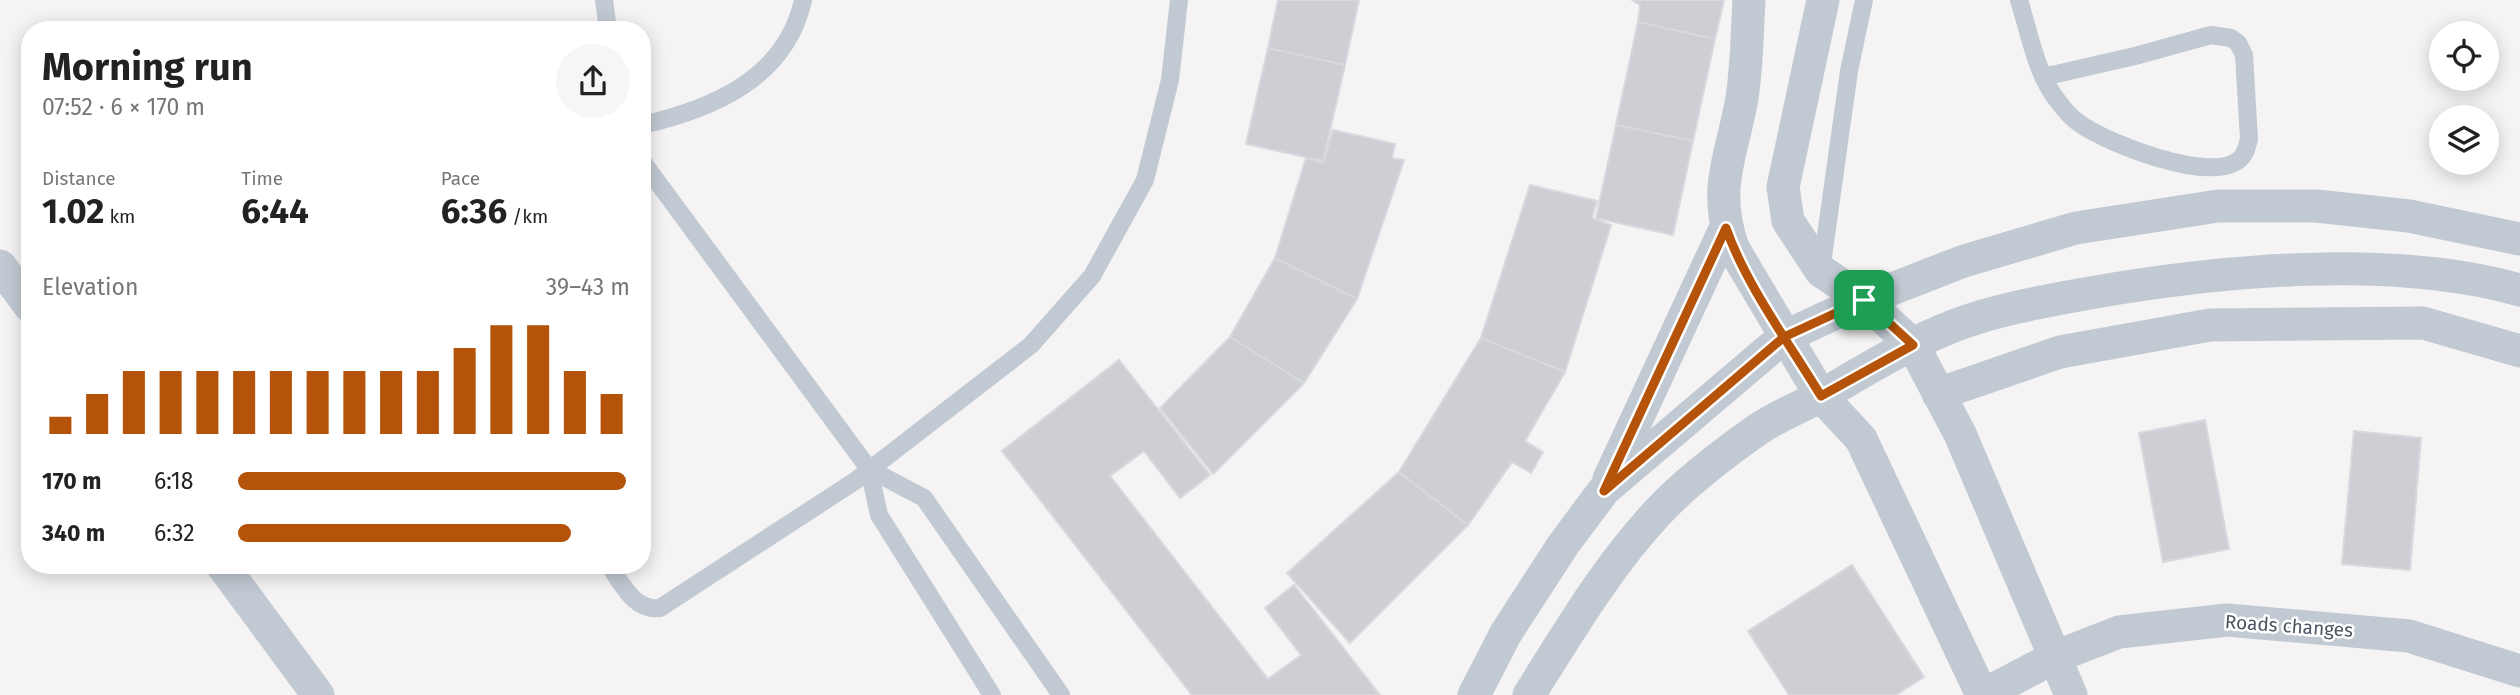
<!DOCTYPE html>
<html lang="en">
<head>
<meta charset="utf-8">
<style>
	body { margin:0; font-family:"Fira Sans",sans-serif; background:#f6f6f6; color:#222; height:100vh; display:flex; flex-direction:column; font-size:26px; white-space:nowrap }
	* { box-sizing:border-box; margin:0 }
	p { font-size:23px; color:#767676 }
	.icon { flex:none; width:38px; height:38px; fill:none; stroke:currentColor; stroke-width:2; stroke-linecap:round; stroke-linejoin:round }
	.map { position:relative; flex:1; overflow:hidden }
	.panel { position:absolute; left:21px; top:21px; width:630px; height:553px; display:flex; flex-direction:column; background:#fff; border-radius:28px; box-shadow:0 4px 18px #0003 }
	.panel>* { flex:none }
	.tools { position:absolute; left:2429px; top:21px; display:grid; gap:14px }
	.tools a { display:grid; place-items:center; width:70px; height:70px; border-radius:50%; background:#fff; box-shadow:0 4px 18px #0003; font-size:35px }
	.pin { position:absolute; display:grid; place-items:center; width:60px; height:60px; color:#fff; margin:-30px; border-radius:14px; box-shadow:0 4px 10px #0006 }
	.round { display:grid; place-items:center; flex:none; width:74px; height:74px; border-radius:37px; background:#f6f6f6 }
	.head { display:flex; align-items:center; justify-content:space-between; height:119px; padding:0 21px }
	h1 { font-size:38px; font-weight:700; line-height:52px }
	.figures { display:grid; grid-template-columns:repeat(3,1fr); gap:10px; height:119px; padding:7px 21px }
	.figures div { display:grid; align-content:center }
	.figures b { font-size:35px; font-weight:700 }
	.figures small { font-size:19px; font-weight:400 }
	.figures p { font-size:19px }
	.chart { height:196px; padding:14px 21px }
	.chart p { display:flex; justify-content:space-between }
	.chart svg { width:100%; height:126px; margin-top:7px; stroke:#b45309; stroke-width:6 }
	ul { padding:0 21px; list-style:none; font-size:23px }
	li { display:grid; grid-template-columns:112px 84px 1fr; align-items:center; height:52px }
	li i { height:18px; border-radius:9px; background:#b45309 }
	.map>svg:first-child { display:block }
	.building { fill:#cdcfd5; stroke:#d7d9de; stroke-width:2 }
	.lines { fill:none; stroke-linecap:round; stroke-linejoin:round }
	.lane { stroke:#c1c9d2; stroke-width:18 }
	.street { stroke:#c1c9d2; stroke-width:33 }
	.route-casing { stroke:#fff; stroke-width:14 }
	.route { stroke:#b45309; stroke-width:9 }
	.labels { text-anchor:middle; dominant-baseline:central; stroke-width:5; stroke-linejoin:round; paint-order:stroke }
	.street-label { font-size:19px; fill:#4a5561; stroke:#fff }
</style>
</head>
<body>
<div class="map">
<svg width="2520" height="695" viewBox="0 0 2520 695">
	<rect width="100%" height="100%" fill="#f5f3f3"/>
	<!-- building -->
	<path class="building" d="M1278,0H1359L1345,65L1268,48Z
		M1632,0H1724L1715,39L1638,22L1640,5Z
		M1638,22L1715,39L1693,141L1616,125Z
		M1268,48L1345,65L1323,161L1246,144Z
		M1616,125L1693,141L1673,235L1596,218Z
		M1333,130L1395,144L1392,158L1404,160L1357,299L1275,258L1306,158L1323,163Z
		M1530,185L1597,201L1592,218L1611,225L1565,372L1481,338Z
		M1275,258L1357,299L1304,383L1230,337Z
		M1230,337L1304,383L1213,474L1160,408Z
		M1481,338L1565,372L1525,441L1543,452L1531,473L1512,462L1468,525L1399,472Z
		M1119,360L1210,475L1180,498L1144,451L1110,476L1268,679L1301,655L1265,608L1294,585L1380,695H1192L1002,451Z
		M2205,420L2229,549L2163,562L2139,433Z
		M2354,431L2421,438L2410,570L2342,564Z
		M1399,472L1468,525L1350,643L1287,573Z
		M1852,565L1924,677L1896,695H1789L1748,631Z"/>
	<g class="lines">
		<!-- lane -->
		<path class="lane" d="M604,0L608,30
			M2019,0C2029,32 2036,73 2057,100C2063,108 2071,118 2079,123C2106,143 2212,185 2240,159C2246,154 2247,146 2249,139L2244,55L2238,43L2231,38L2211,35L2135,56L2043,77
			M642,125C713,109 786,78 803,0
			M642,161L869,469L879,515L992,695
			M1821,271L1849,71L1864,0
			M869,469L924,498L1061,695
			M609,565C622,584 634,611 660,608L855,481L1031,345L1092,276L1145,180L1170,80L1179,0"/>
		<!-- street -->
		<path class="street" d="M1749,0C1747,32 1747,66 1742,98C1732,156 1712,187 1733,248L1821,396L1861,439L1982,695
			M1823,0L1783,187L1788,221L1821,271L1864,300L1913,345L1960,434L2071,695
			M0,266L30,306
			M1938,394L2060,352L2210,325L2423,323L2520,351
			M1609,479L1726,227
			M222,565L318,695
			M1474,695L1506,633L1563,545L1604,490L1784,337L1864,300L1964,261L2076,228L2218,206H2316L2409,216L2520,239
			M1529,695C1568,633 1608,565 1659,511C1687,481 1723,454 1757,430C1777,416 1801,407 1823,395C1865,370 1909,343 1956,325C1998,309 2046,301 2090,293C2221,270 2392,254 2520,290
			M1983,695L2055,657L2119,632L2227,620L2409,636L2520,671"/>
	</g>
	<g class="lines">
		<defs>
			<path id="route" d="M1864,300L1784,337L1604,491L1726,228C1746,285 1789,343 1821,396L1913,345L1864,300"/>
		</defs>
		<!-- route casing -->
		<use href="#route" class="route-casing"/>
		<!-- route -->
		<use href="#route" class="route"/>
	</g>
	<g class="labels">
		<!-- street labels -->
		<g class="street-label">
			<text transform="translate(2289 626) rotate(4)">Roads changes</text>
		</g>
	</g>
</svg>
<div class="tools">
<a><svg class="icon" aria-label="locate" viewBox="0 0 24 24"><circle cx="12" cy="12" r="6"/><path d="M12 2v4M12 18v4M2 12h4M18 12h4"/></svg></a>
<a><svg class="icon" aria-label="layers" viewBox="0 0 24 24"><path d="M12 4l9 5-9 5-9-5zM3 14l9 5 9-5"/></svg></a>
</div>
<div class="pin" style="left:1864px;top:300px;background:#1e9e55"><svg class="icon" aria-label="arrive" viewBox="0 0 24 24"><path d="M6 21V4h12l-3 4 3 4H6"/></svg></div>
<section class="panel">
<div class="head"><div><h1>Morning run</h1><p>07:52 · 6 × 170 m</p></div><a class="round"><svg class="icon" aria-label="share" viewBox="0 0 24 24"><path d="M12 15V3M7 8l5-5 5 5M5 13v7h14v-7"/></svg></a></div>
<div class="figures">
<div><p>Distance</p><b>1.02<small> km</small></b></div>
<div><p>Time</p><b>6:44</b></div>
<div><p>Pace</p><b>6:36<small> /km</small></b></div>
</div>
<div class="chart"><p><span>Elevation</span>39–43 m</p>
<svg viewBox="0 0 160 44" preserveAspectRatio="none"><path d="M5 44V38M15 44V30M25 44V22M35 44V22M45 44V22M55 44V22M65 44V22M75 44V22M85 44V22M95 44V22M105 44V22M115 44V14M125 44V6M135 44V6M145 44V22M155 44V30"/></svg>
</div>
<ul>
<li><b>170 m</b>6:18<i style="width:99%"></i></li>
<li><b>340 m</b>6:32<i style="width:85%"></i></li>
</ul>
</section>
</div>
</body>
</html>
